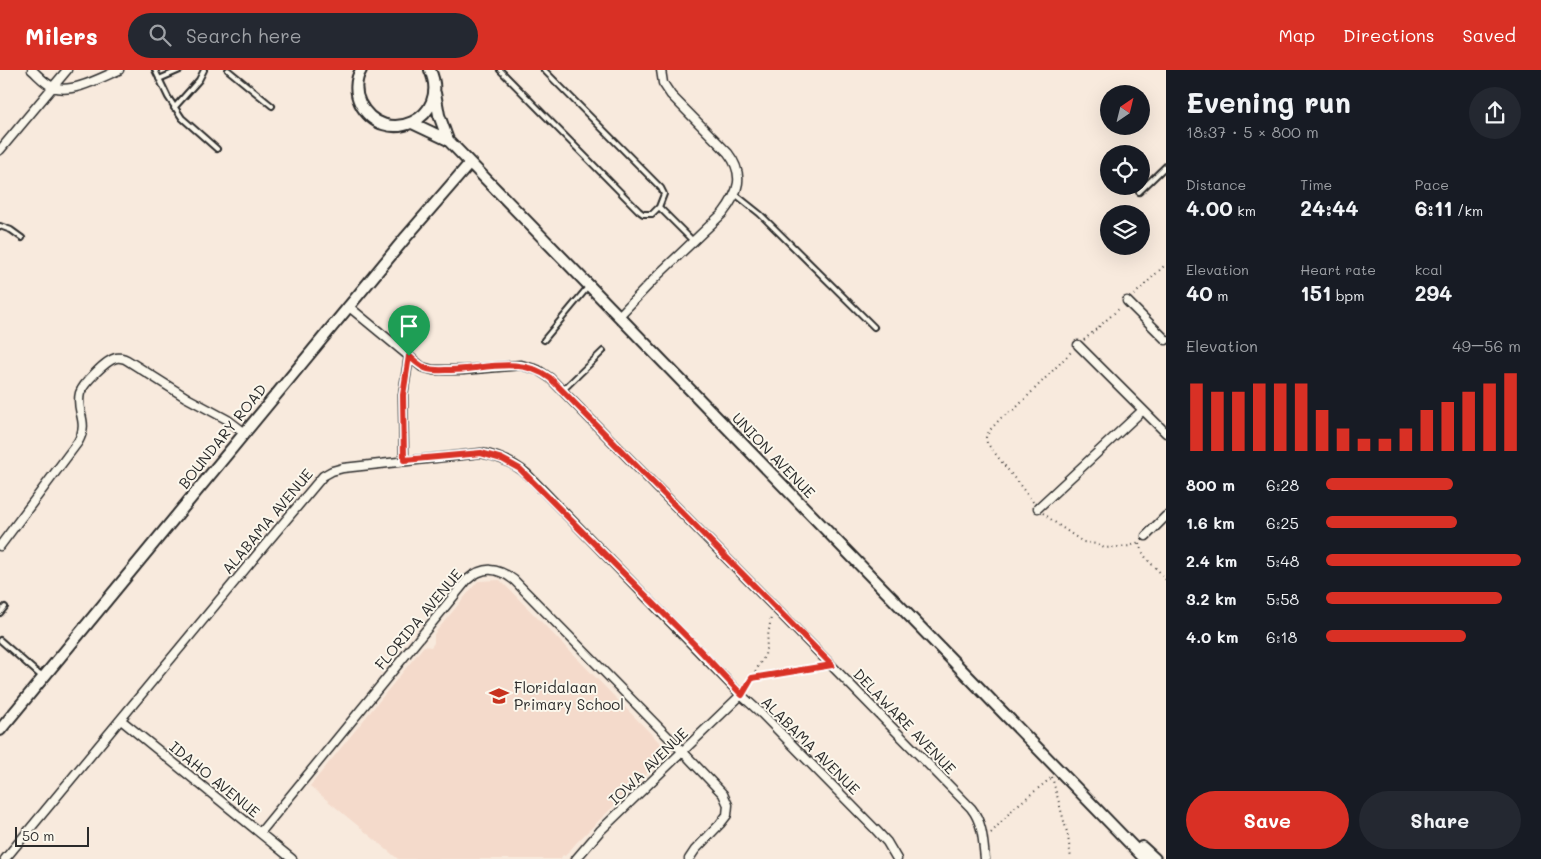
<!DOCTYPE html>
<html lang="en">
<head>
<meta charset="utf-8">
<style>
	body { margin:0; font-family:Mali,sans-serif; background:#242831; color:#f1f3f6; height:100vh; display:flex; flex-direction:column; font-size:19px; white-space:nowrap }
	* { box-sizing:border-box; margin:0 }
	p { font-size:16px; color:#9ea1a6 }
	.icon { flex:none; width:28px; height:28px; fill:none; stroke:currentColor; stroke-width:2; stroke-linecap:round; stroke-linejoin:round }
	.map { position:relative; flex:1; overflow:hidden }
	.details { display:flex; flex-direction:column; background:#171b24; width:375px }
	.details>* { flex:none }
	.needle { width:32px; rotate:35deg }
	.controls { position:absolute; left:1100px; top:15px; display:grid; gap:10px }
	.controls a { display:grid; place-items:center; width:50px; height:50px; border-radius:50%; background:#171b24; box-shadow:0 5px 20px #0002; font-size:25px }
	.scale { position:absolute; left:15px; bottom:12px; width:74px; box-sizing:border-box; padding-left:5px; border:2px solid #2b2b2b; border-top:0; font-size:14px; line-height:18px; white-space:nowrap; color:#2b2b2b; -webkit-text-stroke:4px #fbf7ec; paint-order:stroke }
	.pin { position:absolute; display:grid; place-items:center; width:42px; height:42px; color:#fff; margin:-51px -21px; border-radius:50% 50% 50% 0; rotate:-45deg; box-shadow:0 0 5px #0007 }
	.pin .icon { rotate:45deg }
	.round { display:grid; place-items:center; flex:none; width:52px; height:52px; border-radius:26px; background:#242831 }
	.summary { display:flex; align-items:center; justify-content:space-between; height:85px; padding:0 20px }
	h1 { font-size:28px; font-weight:700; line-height:38px }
	.metrics { display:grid; grid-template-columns:repeat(3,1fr); gap:8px; height:85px; padding:5px 20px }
	.metrics div { display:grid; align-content:center }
	.metrics b { font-size:21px; font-weight:700 }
	.metrics small { font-size:14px; font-weight:400 }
	.metrics p { font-size:14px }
	.chart { height:140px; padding:10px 20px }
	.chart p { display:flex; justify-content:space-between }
	.chart svg { width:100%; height:90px; margin-top:5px; stroke:#d93025; stroke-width:6 }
	.button { display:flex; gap:10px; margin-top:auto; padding:10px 20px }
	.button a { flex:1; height:58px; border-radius:30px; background:#d93025; color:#fff; font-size:20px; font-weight:700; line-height:58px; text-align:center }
	.button a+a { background:#242831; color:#f1f3f6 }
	ul { padding:0 20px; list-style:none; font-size:16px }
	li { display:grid; grid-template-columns:80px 60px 1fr; align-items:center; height:38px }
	li i { height:12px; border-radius:6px; background:#d93025 }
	header { display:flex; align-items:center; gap:30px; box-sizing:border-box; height:70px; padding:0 25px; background:#d93025; color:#fff }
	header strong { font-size:24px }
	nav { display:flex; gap:28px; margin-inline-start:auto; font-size:18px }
	.search { width:350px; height:45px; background:#242831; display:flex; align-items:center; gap:12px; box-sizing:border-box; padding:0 18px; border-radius:28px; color:#9ea1a6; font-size:19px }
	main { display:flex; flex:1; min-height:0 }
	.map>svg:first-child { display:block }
	.built { fill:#f4dacb }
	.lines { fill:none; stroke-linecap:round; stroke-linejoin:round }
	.service-casing { stroke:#2b2b2b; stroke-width:8 }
	.minor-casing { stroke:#2b2b2b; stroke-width:11 }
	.tertiary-casing { stroke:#2b2b2b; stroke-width:14 }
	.path { stroke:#2b2b2b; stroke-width:2; stroke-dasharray:1 4; stroke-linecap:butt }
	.service { stroke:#fbf7ec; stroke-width:4 }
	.minor { stroke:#fbf7ec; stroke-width:8 }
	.tertiary { stroke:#fbf7ec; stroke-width:10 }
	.route-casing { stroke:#fff; stroke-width:10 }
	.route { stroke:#d93025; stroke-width:6 }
	.labels { text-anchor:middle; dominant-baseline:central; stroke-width:4; stroke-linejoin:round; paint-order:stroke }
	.street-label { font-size:15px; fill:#2b2b2b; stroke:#fbf7ec }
	.poi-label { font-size:15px; fill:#2b2b2b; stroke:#fbf7ec; text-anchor:start }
</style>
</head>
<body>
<header>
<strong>Milers</strong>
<div class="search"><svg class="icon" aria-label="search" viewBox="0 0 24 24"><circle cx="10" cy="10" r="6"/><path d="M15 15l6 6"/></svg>Search here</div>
<nav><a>Map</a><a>Directions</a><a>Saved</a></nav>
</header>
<main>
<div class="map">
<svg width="1166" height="789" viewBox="0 0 1166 789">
	<rect width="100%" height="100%" fill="#f8eadd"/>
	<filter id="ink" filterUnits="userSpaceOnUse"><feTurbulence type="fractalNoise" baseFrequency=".02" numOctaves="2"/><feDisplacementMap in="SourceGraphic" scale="10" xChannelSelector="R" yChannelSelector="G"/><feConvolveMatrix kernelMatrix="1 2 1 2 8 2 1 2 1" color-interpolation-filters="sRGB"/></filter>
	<g filter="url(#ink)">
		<!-- built -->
		<path class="built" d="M500,510L663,676V688L577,772L565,786L563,785L560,789H398L310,716L424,576L431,577L434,573V564L478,511Z"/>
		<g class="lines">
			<defs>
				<path id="service" d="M155,0L168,27L182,48L217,79
					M228,0L272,36
					M500,0L639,141L643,144H652L659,137L693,171
					M544,0L661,118L664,124L659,137
					M159,9L180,0
					M174,38L199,10L204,0
					M1139,122L1166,96
					M735,124L760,144L874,257
					M0,156L11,160L22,168
					M544,270L588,217
					M563,320L603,281
					M0,543L5,537
					M0,570L41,606"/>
				<path id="minor" d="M32,0C38,5 46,15 54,17C72,24 102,7 119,0
					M0,80L67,0
					M1127,231L1166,270
					M348,236L422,297L433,300H463L521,295L538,300L550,308L971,738C983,753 983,771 985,789
					M619,246L660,203L723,143C739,122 745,105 728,83L671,25L663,13L661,0
					M1078,275L1166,363
					M404,390L403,325L409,286
					M1038,438L1143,340
					M1146,466L1166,446
					M0,476L78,372C90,351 75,342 80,323C83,314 106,290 116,288C121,287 126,289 130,292L187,328L228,350L245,363
					M121,650L292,789
					M260,763L467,510C483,496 497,497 514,510L683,682L723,724L728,735L727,745L720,754L695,780L689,789
					M5,789L265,475L323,406L332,401L343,398L481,383C498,386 514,393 527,404L741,625L762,644L875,759L887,772L897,789
					M576,789L600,761L741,625"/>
				<path id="tertiary" d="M361,0C355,10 355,23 360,33C384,80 452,48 430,0
					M435,23L439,45L448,70
					M412,53L448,70L1145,789
					M0,660L406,167L470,93
					M1142,777L1155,789"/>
			</defs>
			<!-- service casing -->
			<use href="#service" class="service-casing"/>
			<!-- minor casing -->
			<use href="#minor" class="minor-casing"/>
			<!-- tertiary casing -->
			<use href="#tertiary" class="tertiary-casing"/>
			<!-- path -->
			<path class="path" d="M1134,225L1166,194
				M1084,270L1121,237
				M1033,432L987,373L986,367L990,360L1001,348L1016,338L1073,280
				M1043,443L1057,454L1083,472L1097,474L1104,478L1130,476L1139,472
				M1139,473C1144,492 1155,494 1166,510
				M752,608L821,597
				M745,619L765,585L771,547
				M1052,707L1068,766L1071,789
				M991,763L1014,738L1051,708"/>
			<!-- service -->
			<use href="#service" class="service"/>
			<!-- minor -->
			<use href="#minor" class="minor"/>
			<!-- tertiary -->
			<use href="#tertiary" class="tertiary"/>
		</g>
	</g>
	<g class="lines" filter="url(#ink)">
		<defs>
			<path id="route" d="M409,286C414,290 420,297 428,299C435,301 444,300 451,300C485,299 520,286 550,308L832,595L752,608L742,625L694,574L520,399L502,389L481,383L404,390L403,325Z"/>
		</defs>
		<!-- route casing -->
		<use href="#route" class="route-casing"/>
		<!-- route -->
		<use href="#route" class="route"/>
	</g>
	<!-- icons -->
	<defs>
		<symbol id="school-bare" viewBox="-9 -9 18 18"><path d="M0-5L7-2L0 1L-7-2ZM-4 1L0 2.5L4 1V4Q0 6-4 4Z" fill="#c8321e" stroke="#fbf7ec" stroke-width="2.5" paint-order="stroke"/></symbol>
	</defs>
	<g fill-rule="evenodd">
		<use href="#school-bare" x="485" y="612" width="28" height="28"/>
	</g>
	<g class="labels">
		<!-- street labels -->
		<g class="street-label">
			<text transform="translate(222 366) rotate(-51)">BOUNDARY ROAD</text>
			<text transform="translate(774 385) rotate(46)">UNION AVENUE</text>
			<text transform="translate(267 451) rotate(-50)">ALABAMA AVENUE</text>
			<text transform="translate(418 549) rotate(-50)">FLORIDA AVENUE</text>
			<text transform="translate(905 651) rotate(46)">DELAWARE AVENUE</text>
			<text transform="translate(811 675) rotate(45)">ALABAMA AVENUE</text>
			<text transform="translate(648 696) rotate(-44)">IOWA AVENUE</text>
			<text transform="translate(215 709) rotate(39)">IDAHO AVENUE</text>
		</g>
		<!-- poi labels -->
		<g class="poi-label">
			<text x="514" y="617">Floridalaan<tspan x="514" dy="17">Primary School</tspan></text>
		</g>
	</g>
</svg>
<div class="controls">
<a><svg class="needle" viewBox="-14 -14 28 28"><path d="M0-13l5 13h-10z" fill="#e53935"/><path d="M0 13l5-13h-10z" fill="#9ea1a6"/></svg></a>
<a><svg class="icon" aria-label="locate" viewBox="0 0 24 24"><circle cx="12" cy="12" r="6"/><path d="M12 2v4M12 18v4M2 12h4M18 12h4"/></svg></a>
<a><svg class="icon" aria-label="layers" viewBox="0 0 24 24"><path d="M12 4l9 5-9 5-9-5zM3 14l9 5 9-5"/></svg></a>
</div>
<div class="scale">50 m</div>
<div class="pin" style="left:409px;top:286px;background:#1e9e55"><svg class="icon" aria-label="arrive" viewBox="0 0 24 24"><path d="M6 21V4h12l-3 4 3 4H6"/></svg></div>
</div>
<section class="details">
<div class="summary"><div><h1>Evening run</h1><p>18:37 · 5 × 800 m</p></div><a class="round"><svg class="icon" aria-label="share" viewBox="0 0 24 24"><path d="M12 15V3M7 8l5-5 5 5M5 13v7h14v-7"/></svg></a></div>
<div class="metrics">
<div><p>Distance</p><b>4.00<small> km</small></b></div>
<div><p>Time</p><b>24:44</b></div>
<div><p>Pace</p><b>6:11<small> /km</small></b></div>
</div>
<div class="metrics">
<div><p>Elevation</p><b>40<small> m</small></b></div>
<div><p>Heart rate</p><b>151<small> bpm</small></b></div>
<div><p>kcal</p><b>294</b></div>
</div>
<div class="chart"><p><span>Elevation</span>49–56 m</p>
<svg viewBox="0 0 160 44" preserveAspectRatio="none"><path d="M5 44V11M15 44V15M25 44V15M35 44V11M45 44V11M55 44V11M65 44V24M75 44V33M85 44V38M95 44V38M105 44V33M115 44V24M125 44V20M135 44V15M145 44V11M155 44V6"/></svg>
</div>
<ul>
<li><b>800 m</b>6:28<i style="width:65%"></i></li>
<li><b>1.6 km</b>6:25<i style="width:67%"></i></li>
<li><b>2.4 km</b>5:48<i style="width:100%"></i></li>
<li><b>3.2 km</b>5:58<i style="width:90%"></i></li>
<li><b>4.0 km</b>6:18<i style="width:72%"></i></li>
</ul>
<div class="button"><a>Save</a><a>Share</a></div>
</section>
</main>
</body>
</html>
